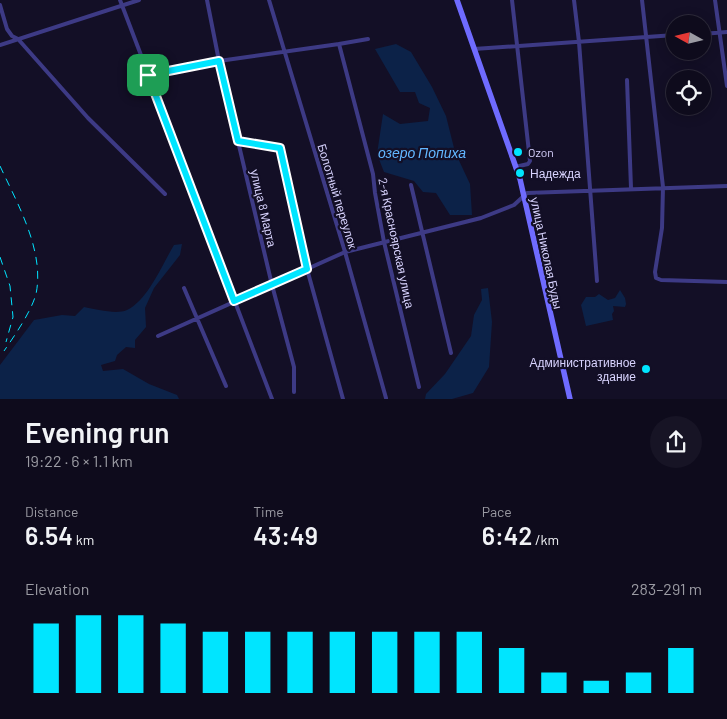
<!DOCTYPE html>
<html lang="en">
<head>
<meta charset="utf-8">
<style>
	body { margin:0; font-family:Barlow,sans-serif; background:#171425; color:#f1f3f6; height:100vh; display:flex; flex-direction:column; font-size:19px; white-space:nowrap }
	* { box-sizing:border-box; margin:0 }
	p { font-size:16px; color:#9b9ba3 }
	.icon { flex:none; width:28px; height:28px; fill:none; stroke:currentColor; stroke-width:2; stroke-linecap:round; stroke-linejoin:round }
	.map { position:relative; height:399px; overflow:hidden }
	.panel { display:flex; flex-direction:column; background:#0e0b1c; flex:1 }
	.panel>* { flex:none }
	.needle { width:32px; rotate:278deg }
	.buttons { position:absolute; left:666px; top:15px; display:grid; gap:10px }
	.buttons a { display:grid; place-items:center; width:45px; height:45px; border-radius:50%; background:#0e0b1c; box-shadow:0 2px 12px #0003,0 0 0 1px #2e2b3b; font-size:25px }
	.pin { position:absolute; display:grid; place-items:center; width:42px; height:42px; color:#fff; margin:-21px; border-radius:10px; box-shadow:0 2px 8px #0006 }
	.round { display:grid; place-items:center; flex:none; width:52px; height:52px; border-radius:26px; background:#171425 }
	.headline { display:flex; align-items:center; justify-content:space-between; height:85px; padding:0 25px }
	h1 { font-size:28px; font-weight:600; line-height:38px }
	.metrics { display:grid; grid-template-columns:repeat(3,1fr); gap:8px; height:85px; padding:5px 25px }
	.metrics div { display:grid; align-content:center }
	.metrics b { font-size:25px; font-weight:600 }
	.metrics small { font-size:14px; font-weight:400 }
	.metrics p { font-size:14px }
	.chart { height:140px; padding:10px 25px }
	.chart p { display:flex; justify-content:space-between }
	.chart svg { width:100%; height:90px; margin-top:5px; stroke:#00e5ff; stroke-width:6 }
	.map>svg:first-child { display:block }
	.water { fill:#0c2248 }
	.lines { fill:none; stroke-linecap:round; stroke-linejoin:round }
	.street { stroke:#3d3a85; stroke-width:4 }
	.secondary { stroke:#6f6bff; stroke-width:5.5 }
	.rail { stroke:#00e5ff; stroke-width:1; stroke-dasharray:8 6; stroke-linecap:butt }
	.route-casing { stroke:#fff; stroke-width:10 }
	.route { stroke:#00e5ff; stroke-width:6 }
	.poi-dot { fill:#00e5ff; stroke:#130f26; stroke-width:2 }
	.labels { text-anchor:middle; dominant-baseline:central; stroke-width:4.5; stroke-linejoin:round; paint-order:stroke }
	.poi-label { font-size:12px; fill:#d9d4ff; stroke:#130f26; text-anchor:start }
	.street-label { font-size:12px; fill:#d9d4ff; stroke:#130f26 }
	.water-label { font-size:14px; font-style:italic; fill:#62b6ff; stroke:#130f26 }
</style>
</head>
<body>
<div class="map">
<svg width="727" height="399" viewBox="0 0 727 399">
	<rect width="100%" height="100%" fill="#130f26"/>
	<!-- water -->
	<path class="water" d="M396,44L411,52L432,87L446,116L455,152L470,184L472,215H450L436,193L423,192L414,181L384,172L377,154L383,114L400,124L428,121L430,108L419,103L415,92H400L375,49Z
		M182,244L180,255L154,288L145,308L146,327L135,340V348L126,347L117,355L115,361L101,365L103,371L123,369L149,384L177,395L179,399H0V365L34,320L62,315L75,316L84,307C96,309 116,315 127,310C148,300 162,265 174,245Z
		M488,288L492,322L489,367L473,393L452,399H425L426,394L445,374L471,336L474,315L482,300L481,289Z
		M620,290L625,298L626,304L625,307L613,306L614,311L612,314L613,320L586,326L581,305L586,297H595L599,294L608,300L615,298Z"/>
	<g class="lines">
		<!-- street -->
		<path class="street" d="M120,0L272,399
			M207,0L219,61L272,285L294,367V392
			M269,0L345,252L386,398
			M512,0L530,161L528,164L515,167
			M574,0L579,42L597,281
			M642,0L663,187L662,228L655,272L656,278L661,280L727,282
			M715,0L727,86
			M0,5L7,29L12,36L18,39L88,118L165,194
			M702,34L727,32
			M339,44L373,174L375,193L384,242L419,387
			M0,45L139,0
			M474,49L675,35
			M148,75L219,61L339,44L368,39
			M627,80L631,188
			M238,141L280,148L307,269L343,399
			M411,185L451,353
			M184,288L226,386
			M158,336L345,252L481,218L514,205L527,193L727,186"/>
		<!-- secondary -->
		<path class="secondary" d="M457,0L520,179L570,399"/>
		<!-- rail -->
		<path class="rail" d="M0,166C17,203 45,251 36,294C31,312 15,335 4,351
			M0,257L10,286L13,317L6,342"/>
	</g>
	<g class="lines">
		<defs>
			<path id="route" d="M219,61L238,141L280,148L307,269L234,301L148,75Z"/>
		</defs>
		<!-- route casing -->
		<use href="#route" class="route-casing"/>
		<!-- route -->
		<use href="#route" class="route"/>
	</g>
	<!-- markers -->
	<g class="poi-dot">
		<circle cx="518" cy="152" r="5"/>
		<circle cx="520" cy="173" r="5"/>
		<circle cx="646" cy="369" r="5"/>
	</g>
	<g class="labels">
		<!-- poi labels -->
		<g class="poi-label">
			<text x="528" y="152">Ozon</text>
			<text x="530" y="173">Надежда</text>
			<text x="636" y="362" text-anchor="end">Административное<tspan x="636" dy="14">здание</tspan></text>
		</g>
		<!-- street labels -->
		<g class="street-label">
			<text transform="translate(338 196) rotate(73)">Болотный переулок</text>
			<text transform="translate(264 208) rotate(77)">улица 8 Марта</text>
			<text transform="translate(397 243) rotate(78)">2-я Красноярская улица</text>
			<text transform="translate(547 253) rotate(78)">улица Николая Буды</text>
		</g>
		<!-- water labels -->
		<g class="water-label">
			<text x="422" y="152">озеро Попиха</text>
		</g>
	</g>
</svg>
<div class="buttons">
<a><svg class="needle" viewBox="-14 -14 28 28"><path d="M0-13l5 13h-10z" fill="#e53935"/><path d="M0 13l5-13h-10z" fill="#9b9ba3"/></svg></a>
<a><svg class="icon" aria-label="locate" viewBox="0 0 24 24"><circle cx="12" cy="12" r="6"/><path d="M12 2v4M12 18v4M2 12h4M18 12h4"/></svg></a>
</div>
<div class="pin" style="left:148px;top:75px;background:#1e9e55"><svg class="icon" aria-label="arrive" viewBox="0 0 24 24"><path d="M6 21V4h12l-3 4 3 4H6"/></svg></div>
</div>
<section class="panel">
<div class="headline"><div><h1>Evening run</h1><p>19:22 · 6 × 1.1 km</p></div><a class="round"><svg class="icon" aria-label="share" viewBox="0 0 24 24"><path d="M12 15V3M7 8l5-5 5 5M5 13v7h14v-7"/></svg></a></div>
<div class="metrics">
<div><p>Distance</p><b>6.54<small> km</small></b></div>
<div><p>Time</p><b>43:49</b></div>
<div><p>Pace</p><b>6:42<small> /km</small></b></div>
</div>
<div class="chart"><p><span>Elevation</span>283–291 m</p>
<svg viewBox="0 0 160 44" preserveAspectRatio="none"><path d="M5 44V10M15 44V6M25 44V6M35 44V10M45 44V14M55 44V14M65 44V14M75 44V14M85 44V14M95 44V14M105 44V14M115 44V22M125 44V34M135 44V38M145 44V34M155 44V22"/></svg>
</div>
</section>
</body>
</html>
